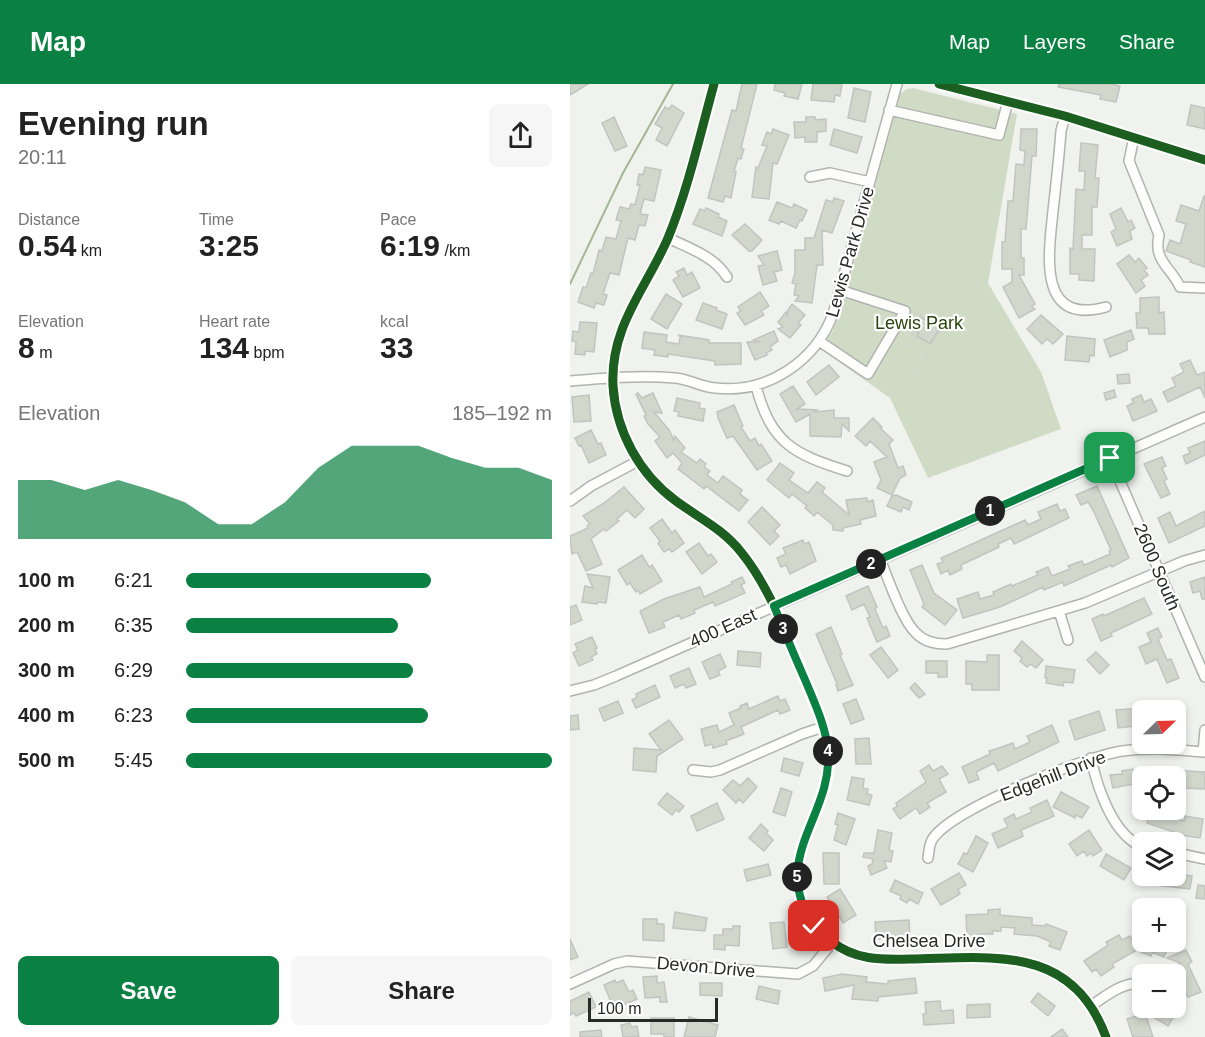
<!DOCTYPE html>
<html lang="en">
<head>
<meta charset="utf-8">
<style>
	body { margin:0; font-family:Arial,sans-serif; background:#f6f6f6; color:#222; height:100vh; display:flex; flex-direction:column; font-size:22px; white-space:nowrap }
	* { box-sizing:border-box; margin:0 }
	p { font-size:20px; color:#767676 }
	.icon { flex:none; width:33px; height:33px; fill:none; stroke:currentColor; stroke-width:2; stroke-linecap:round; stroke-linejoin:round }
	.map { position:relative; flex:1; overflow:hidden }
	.panel { display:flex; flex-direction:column; background:#fff; width:570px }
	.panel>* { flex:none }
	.needle { width:39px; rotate:67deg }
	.fabs { position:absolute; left:562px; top:616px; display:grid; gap:12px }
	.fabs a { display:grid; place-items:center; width:54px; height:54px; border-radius:9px; background:#fff; box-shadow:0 3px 9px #0003; font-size:30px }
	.scale { position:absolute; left:18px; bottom:15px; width:130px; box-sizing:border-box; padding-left:6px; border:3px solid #282a27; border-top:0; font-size:16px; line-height:21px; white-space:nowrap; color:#282a27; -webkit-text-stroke:4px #fff; paint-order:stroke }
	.pin { position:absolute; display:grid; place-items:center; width:51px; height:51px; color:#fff; margin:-26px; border-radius:12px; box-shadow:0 3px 9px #0006 }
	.km { position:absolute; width:30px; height:30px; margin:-15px; border-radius:50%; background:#222; color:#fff; font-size:16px; line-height:30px; text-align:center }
	.round { display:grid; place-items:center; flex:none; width:63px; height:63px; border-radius:9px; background:#f6f6f6 }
	.headline { display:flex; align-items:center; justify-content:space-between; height:102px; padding:0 18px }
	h1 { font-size:33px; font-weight:700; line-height:45px }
	.figures { display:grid; grid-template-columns:repeat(3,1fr); gap:9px; height:102px; padding:6px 18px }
	.figures div { display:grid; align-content:center }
	.figures b { font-size:30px; font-weight:700 }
	.figures small { font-size:16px; font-weight:400 }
	.figures p { font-size:16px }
	.chart { height:168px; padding:12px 18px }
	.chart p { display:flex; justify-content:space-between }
	.chart svg { width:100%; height:108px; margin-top:6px; fill:#0b8043; opacity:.7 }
	.button { display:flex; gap:12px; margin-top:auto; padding:12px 18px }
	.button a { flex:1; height:69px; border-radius:9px; background:#0b8043; color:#fff; font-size:24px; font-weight:700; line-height:69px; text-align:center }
	.button a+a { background:#f6f6f6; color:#222 }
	ul { padding:0 18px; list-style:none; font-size:20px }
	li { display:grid; grid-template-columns:96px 72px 1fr; align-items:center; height:45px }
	li i { height:15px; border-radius:8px; background:#0b8043 }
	header { display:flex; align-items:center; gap:36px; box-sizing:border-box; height:84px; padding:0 30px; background:#0b8043; color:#fff }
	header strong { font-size:28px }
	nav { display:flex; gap:33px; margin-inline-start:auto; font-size:21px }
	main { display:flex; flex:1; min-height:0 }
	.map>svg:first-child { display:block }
	.green { fill:#d0dbc6 }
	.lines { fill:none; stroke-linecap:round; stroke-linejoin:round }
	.stream { stroke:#a3b793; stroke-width:2 }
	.building { fill:#d1d7cb; stroke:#c2c4c0; stroke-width:1.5 }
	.minor-casing { stroke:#b1b3b0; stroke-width:12 }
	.path { stroke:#d0d1d0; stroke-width:1.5; stroke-dasharray:3 3; stroke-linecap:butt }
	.minor { stroke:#fdfdfc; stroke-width:9 }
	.cycleway-casing { stroke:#fff; stroke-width:13 }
	.cycleway { stroke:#1b5e20; stroke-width:9 }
	.route-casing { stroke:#fff; stroke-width:12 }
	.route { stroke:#0b8043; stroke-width:8 }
	.labels { text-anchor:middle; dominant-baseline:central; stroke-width:4.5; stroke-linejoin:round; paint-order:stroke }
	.street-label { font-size:18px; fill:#282a27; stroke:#fff }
	.park-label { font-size:18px; fill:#28430c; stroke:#fff }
</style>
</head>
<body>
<header>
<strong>Map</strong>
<nav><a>Map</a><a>Layers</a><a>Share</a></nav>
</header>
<main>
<section class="panel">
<div class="headline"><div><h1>Evening run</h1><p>20:11</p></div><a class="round"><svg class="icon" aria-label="share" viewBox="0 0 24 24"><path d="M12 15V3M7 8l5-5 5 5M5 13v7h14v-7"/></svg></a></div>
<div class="figures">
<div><p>Distance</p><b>0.54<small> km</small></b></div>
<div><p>Time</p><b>3:25</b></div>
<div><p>Pace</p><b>6:19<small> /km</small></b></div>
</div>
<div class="figures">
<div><p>Elevation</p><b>8<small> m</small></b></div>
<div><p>Heart rate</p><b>134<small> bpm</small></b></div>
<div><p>kcal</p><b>33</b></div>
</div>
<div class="chart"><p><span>Elevation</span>185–192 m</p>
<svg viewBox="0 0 160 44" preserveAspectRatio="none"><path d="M0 44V20L10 20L20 24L30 20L40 24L50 29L60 38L70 38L80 29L90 15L100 6L110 6L120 6L130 11L140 15L150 15L160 20V44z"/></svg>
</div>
<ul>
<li><b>100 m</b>6:21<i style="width:67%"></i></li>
<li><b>200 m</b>6:35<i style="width:58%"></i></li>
<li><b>300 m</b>6:29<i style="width:62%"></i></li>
<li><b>400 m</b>6:23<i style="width:66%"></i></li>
<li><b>500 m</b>5:45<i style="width:100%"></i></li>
</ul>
<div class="button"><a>Save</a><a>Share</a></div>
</section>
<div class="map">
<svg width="635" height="953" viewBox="0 0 635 953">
	<rect width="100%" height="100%" fill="#f0f2ee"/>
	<!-- green -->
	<path class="green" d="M343,4L447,30L418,199L471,288L491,345L358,394L320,314L251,265L262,248L271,226L330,10L337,5Z"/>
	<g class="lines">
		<!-- stream -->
		<path class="stream" d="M0,200L53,89L103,0"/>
	</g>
	<!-- building -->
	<path class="building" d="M0,0H18L0,11Z
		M172,0H187L171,64L174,65L171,75L168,74L164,88H166L161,114L155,112L153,118L138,114L162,26L166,27Z
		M205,0H232L228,15L214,12L215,9L204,6Z
		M243,0H272L270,12L265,11L264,18L241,16Z
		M489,0H542L550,2L546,18L530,15L531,11L488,3Z
		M284,4L301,8L295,38L278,34Z
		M102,21L114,29L97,62L86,56L92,44L85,40L95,23L99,25Z
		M621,21L635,24V45L617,41Z
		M44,33L57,62L45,67L32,39Z
		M236,33H245V36L256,35V47L247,48V58H235V53L225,54L224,38H236Z
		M203,45L219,51L207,80L203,79L199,115L182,113L186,83L188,84L197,62L192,61L197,48L201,50Z
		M264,45L292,53L287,69L260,61Z
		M451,45H467L466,72H462L456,145H451V174H454V191H449L465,220L462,222L465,225L449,234L433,203L442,198V185H432V158H435L438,117H443L446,80L454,81L455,67L450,66Z
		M511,59L528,61L525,94H529L527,123H522V151H512V165H525L524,197L509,196V190H500V164L503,165L506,105L514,106L515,87H509Z
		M75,83L91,86L84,117L74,115L70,130L78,131L75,142L69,141L65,156L58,154L49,191L40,189L33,210L37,211L34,221L26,219L24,224L8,218L13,203L16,204L21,189L23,190L29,166L32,167L36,153L46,155L51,137L46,136L50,123L59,125L61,120L65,121L70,101H67L69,90L73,91Z
		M634,112H635V183L620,178L621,176L596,167L600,156L610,160L616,140L606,137L611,121L629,127Z
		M264,114L274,117L262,149L252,146L253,181H247L242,219L225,217L229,212L224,211L226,200L222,199L225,189V166H235V154H244L256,116L263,118Z
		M207,118L222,124L224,120L237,126L232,137L230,136L226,144L211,137L209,140L199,136Z
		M136,124L149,130L148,133L157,137L152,152L123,140L130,125L135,127Z
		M551,124L558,138L561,136L565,144L560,147L562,155L547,162L541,148L546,145L540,130Z
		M175,140L192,156L182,167H179L162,151Z
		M207,167L212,186L204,188L207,197L193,201L188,182L194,181L188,172Z
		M559,171L565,178L569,174L577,184L574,186L578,191L571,196L575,202L566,209L547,180Z
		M114,184L117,191L122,188L130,204L113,213L103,196L109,192L106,188Z
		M190,208L199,222L191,227L194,231L175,241L167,229L171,227L168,223Z
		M96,210L112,220L97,245L81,235Z
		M589,213V229L594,228L595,250H579L578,244H567L566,229H570V214Z
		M133,219L147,224L146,226L157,230L152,245L126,236Z
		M222,220L235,231L228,239L231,241L220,254L208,245L213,243L208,238L216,228L217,231L218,226Z
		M359,231L373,240L360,260L347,252L349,249L342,245L350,233L356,236Z
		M471,231L493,250L483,260L477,255L472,260L457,245Z
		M10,238L27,239L24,268L15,267V271L5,270L6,258L2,257L3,247L9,248Z
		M561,246L564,255L557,258V266L540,273L534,256Z
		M204,247L208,257L200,263L202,266L196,269L197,271L185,276L177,258H190L183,256Z
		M74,248L97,251L96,258L109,260L110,253H111L108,251L139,256V259H171V280L145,281V277L98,270V273L84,271L85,266L72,264Z
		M497,252L525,255L524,272L520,271L519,278L495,276Z
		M620,276L627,291L635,288V314L630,303L598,318L593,308L606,302L602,294L614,288L610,280Z
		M259,281L269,293L246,311L237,298Z
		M559,290L560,299L548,300L547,291Z
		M223,302L235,320L227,325L247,326L244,328L264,326V334H279V347L272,340L271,353L240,352V330L226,338L210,310Z
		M544,306L546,313L536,316L534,309Z
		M68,309L72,314L83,309L92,329L84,328L99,346L104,356L105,352L115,364L111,368L127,379L130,375L136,380L134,383L140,387L137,391L148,399L153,392L172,406L170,410L178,416L169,427L136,402L134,405L108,385L112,379L103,369L97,374L92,367L85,357L90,353L78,340L74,332L76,331L66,310Z
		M19,311L21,337L4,338L2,313Z
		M571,311L574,318L581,315L587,327L563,337L557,322L563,319L562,315Z
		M107,314L130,319L129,324L135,325L133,337L108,332L109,328L104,327Z
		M164,321L173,342L171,343L180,357L185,354L189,362L191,360L202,377L187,386L163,352L157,354L148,334L147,328Z
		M303,334L312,343L310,344L323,356L319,360L328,384L333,382L336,391L330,394L322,411L307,404L311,396L304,378L317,373L300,357L296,362L285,352Z
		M21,346L28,360L31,359L36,371L19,379L11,361L9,362L5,354Z
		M635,357V371L616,380L613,372L620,369L618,364Z
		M592,373L596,382L592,384L597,395L594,397L600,410L591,414L574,380Z
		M210,379L224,389L219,396L238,409L247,398L255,404L252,408L279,431L276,416L297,414V418L303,416L306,432L290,436L291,440L273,444V447L263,446V441L247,428L244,432L235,424L237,422L222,410L219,414L197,396Z
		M527,402L559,474L542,483L541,481L494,502L493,498L474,506L473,503L430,523L393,534L387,515L408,508L410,515L424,511L423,508L441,500L442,502L468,491L466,488L478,483L482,492L500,485L498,482L512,477L514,481L517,480L540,470L539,467L541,466L524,428L518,418L511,421L506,411Z
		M54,403L74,425L65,434L57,426L47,435L49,437L36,447L34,445L21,455L32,480L16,487L7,468L2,470L0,452L18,444L17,442L20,440L13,432L34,419Z
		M326,411L342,418L339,426L333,423L331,428L317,422L322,412Z
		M487,420L490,427L495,425L499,434L444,460L441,454L428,460L429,463L391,481L392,485L380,491L378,486L371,490L367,480L373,478L371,474L455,436L458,441L471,435L468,428Z
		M192,423L210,441L204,447L209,452L200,461L178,438Z
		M635,427V442L599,459L588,434L600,428L606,442Z
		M92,435L102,449L105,446L114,459L102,468L99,465L94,468L88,459L90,457L80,444Z
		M233,456L234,460L239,458L246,477L220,490L216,481L211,483L207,474L216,470L213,464Z
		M129,459L138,472L141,470L147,478L132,490L116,468Z
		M72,471L79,483L82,481L92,497L70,510L68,506L66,508L60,499L57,501L48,486Z
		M352,481L364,509L387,526L375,541L352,523L354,520L340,486Z
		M17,490L40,493L36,519L28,518L27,520L12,518L15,502L23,504Z
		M172,493L175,499L171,501L175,509L145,522L143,518L124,526L125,529L111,535L109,531L93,538L95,543L79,549L70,527L94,515L130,503L134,513L162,500L161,498Z
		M635,493V515H632L630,507L623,509L620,498Z
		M298,502L307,523L305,525L313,544L316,542L320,552L307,558L297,534L300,533L294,520L282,526L276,512Z
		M574,514L582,530L541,549L542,552L531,557L522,535L533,530L534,532Z
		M6,521L12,536L0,541V523Z
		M261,543L272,570L270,571L283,601L268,607L266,601L267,600L246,550Z
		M588,544L592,553L588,555L597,576L601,575L609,594L597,599L587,575L576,580L569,563L581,558L577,549Z
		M22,553L27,564L25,565L27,570L21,573L23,576L9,582L3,569L8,566L5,560Z
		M452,557L473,576L466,584L460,580L457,583L450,577L452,574L444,567Z
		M311,563L328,586L318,594L300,571Z
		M168,567L191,569L190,583L167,581Z
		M526,568L539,581L530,590L517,576Z
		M150,570L156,583L148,587L150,591L140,595L132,578Z
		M417,571H429V606H402V600H396V577L417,578Z
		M356,577H377V593H368V589H356Z
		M476,582L505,586L503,599L494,598L493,602L476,599L477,594H475Z
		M119,584L126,600L116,604L114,600L105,604L100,592Z
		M345,599L355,610L349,614L340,604Z
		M85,601L90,613L66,624L62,616L67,613L66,610Z
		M208,612L210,617L215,615L220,626L210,630L208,626L171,643L174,650L156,657L157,660L143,664L142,660L135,662L131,645L147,641L149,648L164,641L159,629L171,624L170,622L177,619L179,625Z
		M286,615L294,635L281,640L273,620Z
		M48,617L53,629L34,637L29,625Z
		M584,619H595V627H584Z
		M606,621H613V636H606Z
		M573,624V641L548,644L546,626Z
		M529,627L535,646L505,656L499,637Z
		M8,631L9,645L0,646V632Z
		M99,636L113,655L87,672L86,688L63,686L64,664L91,666L79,650Z
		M482,641L489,658L428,687L424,679L406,688L409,695L399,699L392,683L420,670L419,667L426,665L443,659L445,665L460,658L457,652Z
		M299,654L301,680H286L285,655Z
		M214,674L233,679L229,692L211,687Z
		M359,681L363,687L372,682L378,690L369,695L376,708L357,719L360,723L350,730L346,724L330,735L323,725L327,722L326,719L356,698L350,687Z
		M563,685L564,688L579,685L635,688V705L613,704L614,693H573V708L566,709L564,700L543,704L540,691L552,690V687Z
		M282,693L294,695L293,704L298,705L297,710L302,711L299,721L277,716Z
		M178,694L187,703L173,719L169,715L166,719L153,706L163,696L170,702Z
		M211,704L222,708L215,732L203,728Z
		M491,708L519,723L512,734L506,731L505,734L483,723Z
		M97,709L114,722L109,728L106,726L102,731L88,720Z
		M477,716L484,732L451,746L453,752L428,764L422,750L438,743L434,735L444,730L446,735L462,728L460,724Z
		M147,719L154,735L127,747L121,732Z
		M580,726L614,737L615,732L633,735L630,754L604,750V748L577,739Z
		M268,729L285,735L276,761L264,756L268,741L265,740Z
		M191,740L198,747L196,749L203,756L194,767L179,754Z
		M308,746L322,749L319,766L323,767L321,778L314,777L317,784L301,791L298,782L302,780L303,775L293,773L294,769H304Z
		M519,746L532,766L523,772L521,769L517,772L514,767L507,772L499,760Z
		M406,752L418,759L403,788L388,780L394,769L397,770Z
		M253,769H269V800H254Z
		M536,770L561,784L554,796L530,782Z
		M198,780L201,791L177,797L174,786Z
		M389,789L396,801L388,805L390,810L371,821L361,805Z
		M606,790L622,792L620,805L567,799L568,792Z
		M325,796L353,809L348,820L339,815L337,819L330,815L331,812L320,807Z
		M628,801L635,802V815L626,814Z
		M270,805L286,831L273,839L257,813Z
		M430,825V831L462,834V841L475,842L476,840L497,848L490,866L479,862L481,858L467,852L444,850L445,844L431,843V847H422L423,850H409V853L397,854L396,831L418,830V826Z
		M105,828L137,834L135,847L103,844Z
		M73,835H87V840H94V857L73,856Z
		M339,836L340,853L306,855L305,838Z
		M214,838L217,863L203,865L200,839Z
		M163,842H170L169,862L155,861V866L144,865V851H153V845H163Z
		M549,851L552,856L560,852L567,866L542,880L544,883L531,892L526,885L522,888L514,877L538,861L536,858Z
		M0,855L8,873L0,876Z
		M573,858H600L594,873L582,868L581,872L569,867Z
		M616,866L622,878L618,880L631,908L618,913L614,906L612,909L606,891H604L601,884L611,879L597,874Z
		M272,890L297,893L296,898L318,900V897L345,894L347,909L308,913V917L282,915L284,901L255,907L253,894Z
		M87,892V899L94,898L97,918H90V913L75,914L73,893Z
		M45,896L46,899L53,896L59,908L63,906L67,915L44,925L34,901Z
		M130,899H152V912L130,911Z
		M189,902L210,907L208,920L186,915Z
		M19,908L26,923L6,932L4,929L0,931V917Z
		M468,909L485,922L478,932L461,918Z
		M370,917L371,927L383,926L384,939L354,941L353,930H356L355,918Z
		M420,920V933L397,934V921Z
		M591,924H603L600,929L604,932L598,942L577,929Z
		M575,929L583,953H563L557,935Z
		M119,933L148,941L145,953H114Z
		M81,934H104V953H94V950H81Z
		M60,939L61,943L67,942L69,953H53L51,941Z
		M492,945L498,953H481Z
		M31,946L32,953H10V948Z"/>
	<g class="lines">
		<defs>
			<path id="minor" d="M144,0C130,51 118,105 98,154C76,205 40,242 43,302C46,347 69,390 106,417C129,434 153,445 171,468C202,506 218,556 237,600C248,628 262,656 258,687C252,731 216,769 231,816C237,833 247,846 261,857C284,876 311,876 340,875C421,874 501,859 536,953
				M369,0L495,32L635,76
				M319,26L429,51L438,17
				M495,32L491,47C489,74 486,100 483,127C479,168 466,242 536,223
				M564,53L559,77L589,151C583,177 601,183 610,203L635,204
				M240,93L260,89L300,98
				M98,154C119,164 144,172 157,193
				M249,257L298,290L335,227L270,206
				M0,297C35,294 70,291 105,294C119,295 131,303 145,304C197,310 245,278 263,230L327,0
				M186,302C201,359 223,370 277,387
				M540,374L635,593
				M0,417L21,402L68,377
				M310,475C318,494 332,536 346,549C354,558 365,560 377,560L515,519L614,477L635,471
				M489,527L498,556
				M0,607L24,601L46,592L635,333
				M633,668L635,646
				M521,674C527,703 543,752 573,763
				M123,686L141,688L150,686L232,650L253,643
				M606,769L635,775
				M358,774C359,768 359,761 362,756C380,725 515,673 552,667C580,663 607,666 635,668
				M0,900L44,880L57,877L228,890L243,882L262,859
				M521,922C537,911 552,898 573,899"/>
		</defs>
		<!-- minor casing -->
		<use href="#minor" class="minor-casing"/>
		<!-- path -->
		<path class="path" d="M336,246L346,252L342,260
			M328,259L334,263
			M313,286L334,296L345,292L374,240L359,230L353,232L346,228
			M319,288L330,265L342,261L357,269"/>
		<!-- minor -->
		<use href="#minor" class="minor"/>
		<defs>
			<path id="cycleway" d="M144,0C130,51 118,105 98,154C76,205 40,242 43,302C46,347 69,390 106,417C129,434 153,445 171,468C202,506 218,556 237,600C248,628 262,656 258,687C252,731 216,769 231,816C237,833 247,846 261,857C284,876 311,876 340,875C421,874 501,859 536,953
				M369,0L495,32L635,76"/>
		</defs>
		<!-- cycleway casing -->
		<use href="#cycleway" class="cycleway-casing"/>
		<!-- cycleway -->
		<use href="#cycleway" class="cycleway"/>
	</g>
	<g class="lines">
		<defs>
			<path id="route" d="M244,842C198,773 263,733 258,667C256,643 245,620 236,598C225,573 214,547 204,522L540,374"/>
		</defs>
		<!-- route casing -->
		<use href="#route" class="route-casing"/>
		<!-- route -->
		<use href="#route" class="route"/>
	</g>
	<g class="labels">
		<!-- street labels -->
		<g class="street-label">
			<text transform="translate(280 168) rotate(-74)">Lewis Park Drive</text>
			<text transform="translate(587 483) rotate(67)">2600 South</text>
			<text transform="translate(153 544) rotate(-24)">400 East</text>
			<text transform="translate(483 692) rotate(-21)">Edgehill Drive</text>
			<text x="359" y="857">Chelsea Drive</text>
			<text transform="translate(136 883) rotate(5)">Devon Drive</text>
		</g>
		<!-- park labels -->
		<g class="park-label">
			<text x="349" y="239">Lewis Park</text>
		</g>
	</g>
</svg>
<div class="fabs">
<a><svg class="needle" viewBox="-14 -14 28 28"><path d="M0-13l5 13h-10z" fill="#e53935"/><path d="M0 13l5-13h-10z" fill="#767676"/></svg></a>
<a><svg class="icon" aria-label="locate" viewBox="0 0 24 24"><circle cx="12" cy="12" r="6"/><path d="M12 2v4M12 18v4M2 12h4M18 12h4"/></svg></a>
<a><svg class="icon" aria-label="layers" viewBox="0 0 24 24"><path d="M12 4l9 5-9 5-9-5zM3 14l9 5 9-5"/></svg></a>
<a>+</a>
<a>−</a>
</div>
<div class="scale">100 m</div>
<div class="pin" style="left:540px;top:374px;background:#1e9e55"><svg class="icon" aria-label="arrive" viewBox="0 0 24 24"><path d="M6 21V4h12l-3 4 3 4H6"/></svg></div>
<div class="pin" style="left:244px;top:842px;background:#d93025"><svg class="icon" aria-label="check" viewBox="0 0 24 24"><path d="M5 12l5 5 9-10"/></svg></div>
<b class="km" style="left:420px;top:427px">1</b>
<b class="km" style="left:301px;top:480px">2</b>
<b class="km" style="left:213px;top:545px">3</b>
<b class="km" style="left:258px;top:667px">4</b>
<b class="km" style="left:227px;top:793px">5</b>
</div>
</main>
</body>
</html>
